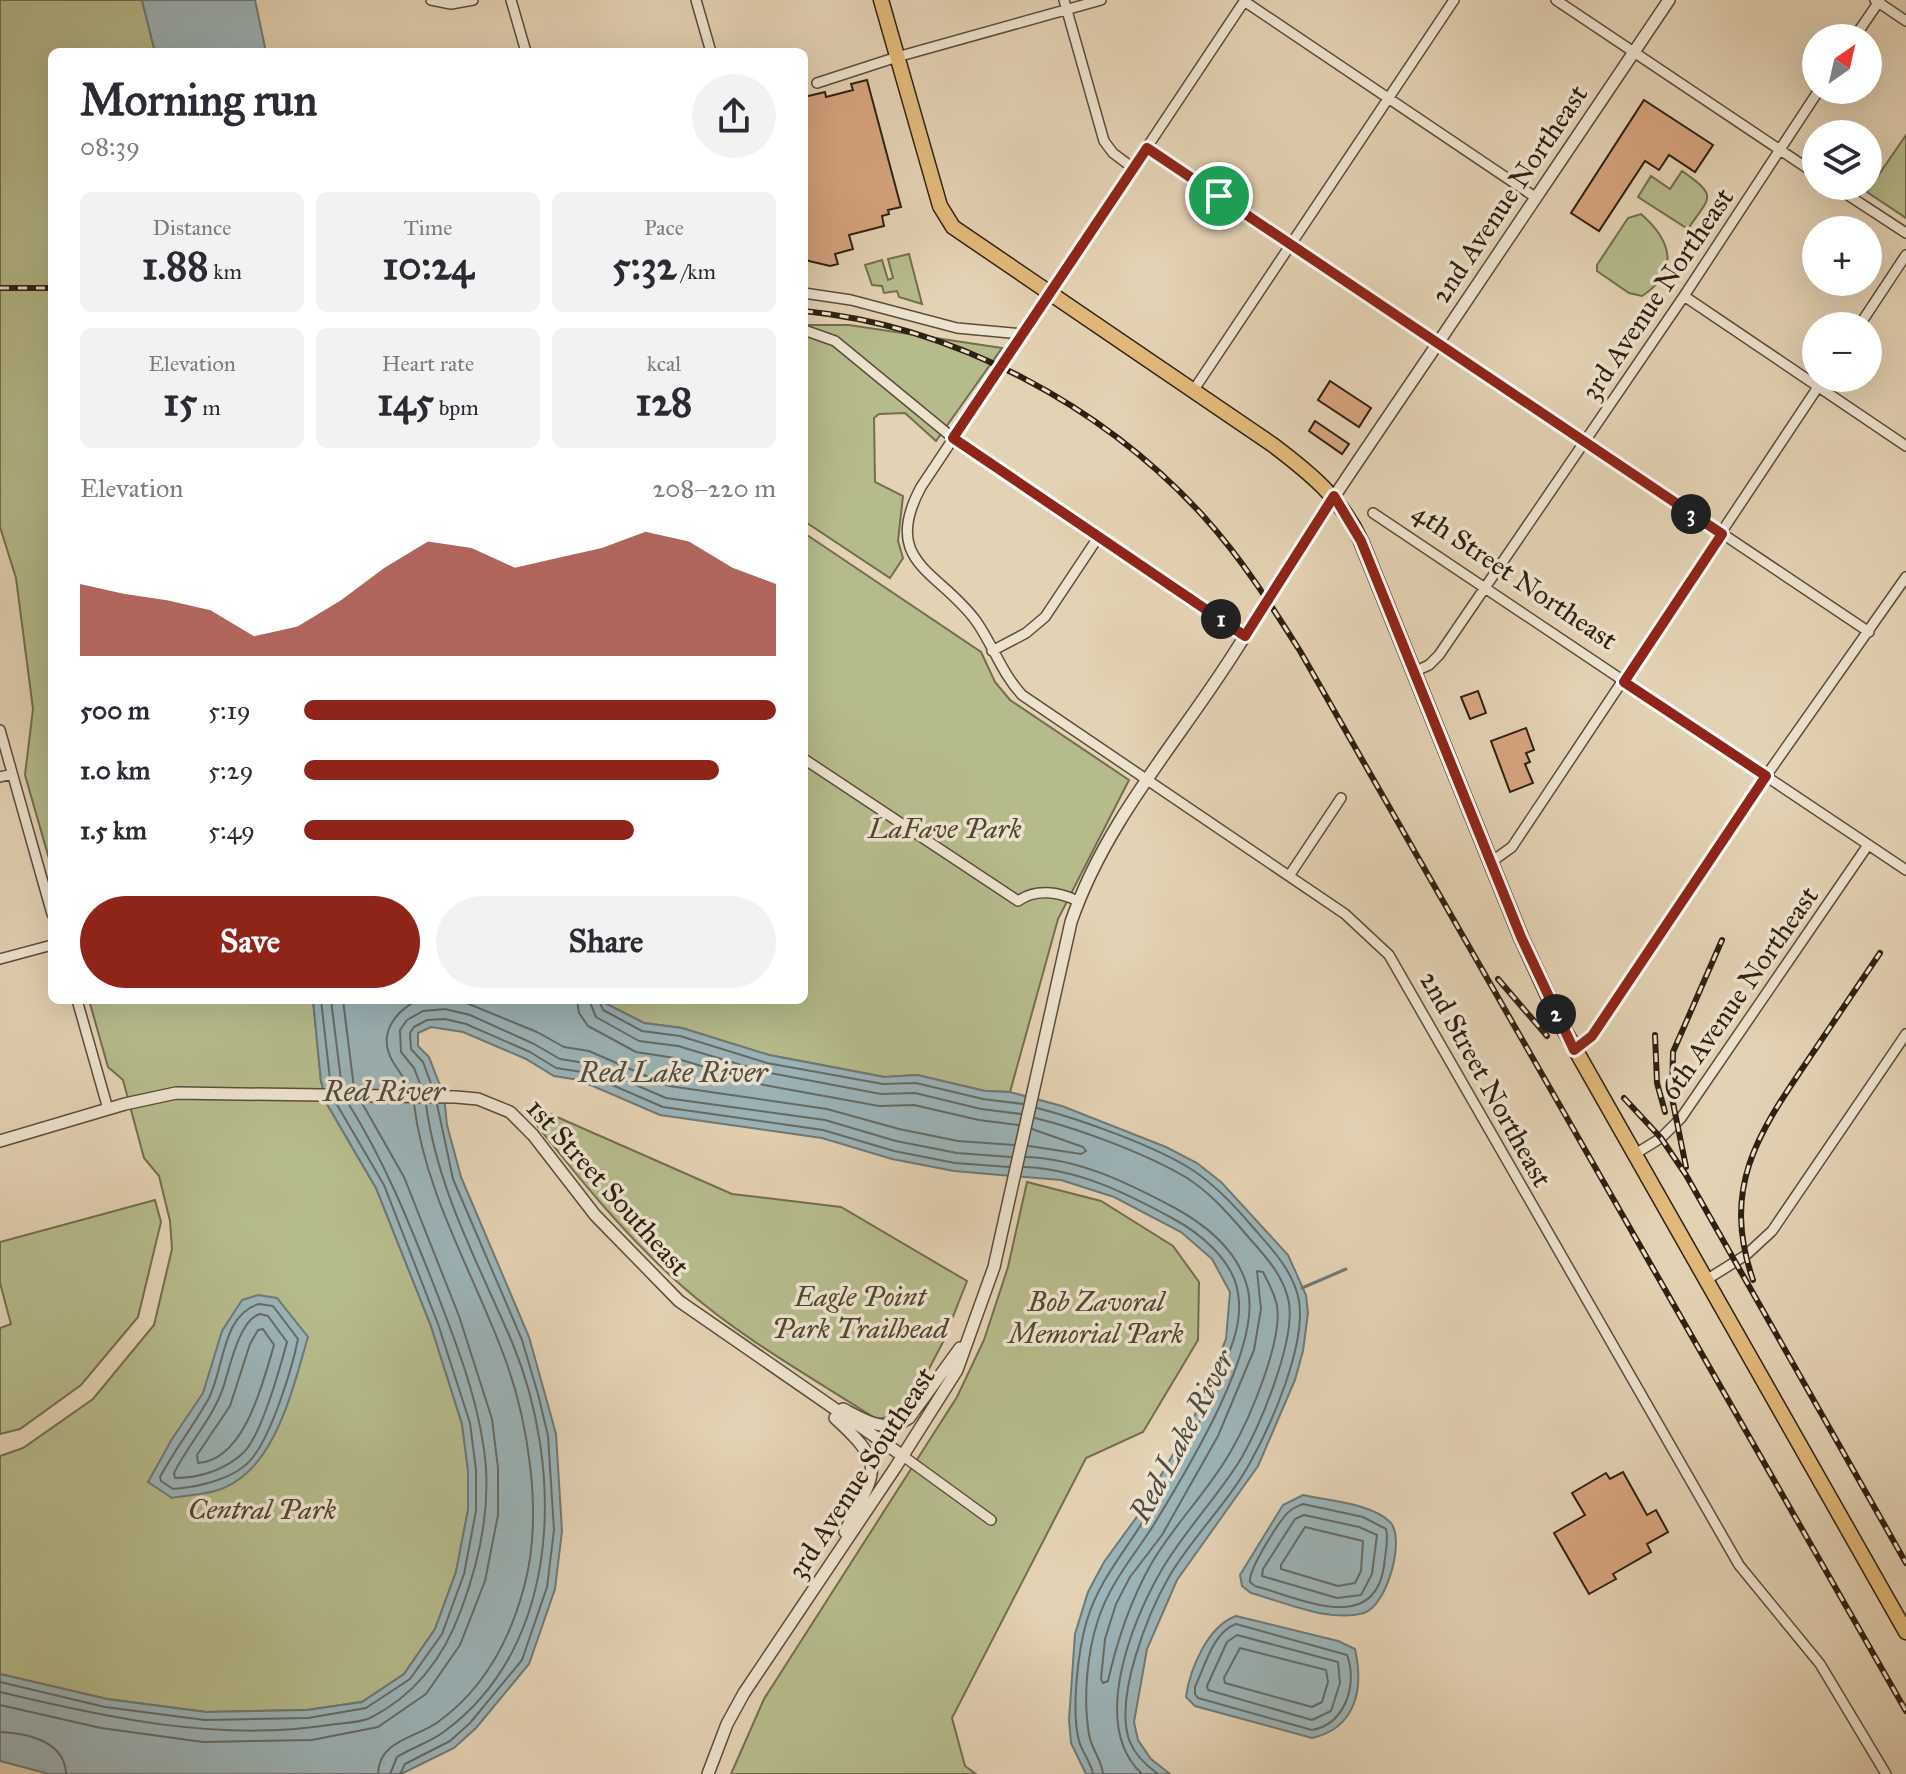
<!DOCTYPE html>
<html lang="en">
<head>
<meta charset="utf-8">
<style>
	body { margin:0; font-family:"IM FELL Great Primer",serif; background:#f2f2f3; color:#2b2b33; height:100vh; display:flex; flex-direction:column; font-size:30px; white-space:nowrap }
	* { box-sizing:border-box; margin:0 }
	p { font-size:26px; color:#7c7c81 }
	.icon { flex:none; width:44px; height:44px; fill:none; stroke:currentColor; stroke-width:2; stroke-linecap:round; stroke-linejoin:round }
	.map { position:relative; flex:1; overflow:hidden }
	.panel { position:absolute; left:48px; top:48px; width:760px; height:956px; display:flex; flex-direction:column; background:#fff; border-radius:12px; box-shadow:0 8px 32px #0002 }
	.panel>* { flex:none }
	.needle { width:52px; rotate:34deg }
	.fabs { position:absolute; left:1802px; top:24px; display:grid; gap:16px }
	.fabs a { display:grid; place-items:center; width:80px; height:80px; border-radius:50%; background:#fff; box-shadow:0 8px 32px #0002; font-size:40px }
	.pin { position:absolute; display:grid; place-items:center; width:68px; height:68px; color:#fff; margin:-34px; border:4px solid #fff; border-radius:50%; box-shadow:0 2px 8px #0007 }
	.km { position:absolute; width:40px; height:40px; margin:-20px; border-radius:50%; background:#222; color:#fff; font-size:22px; line-height:40px; text-align:center }
	.round { display:grid; place-items:center; flex:none; width:84px; height:84px; border-radius:42px; background:#f2f2f3 }
	.head { display:flex; align-items:center; justify-content:space-between; height:136px; padding:0 32px }
	h1 { font-size:44px; font-weight:700; line-height:60px }
	.metrics { display:grid; grid-template-columns:repeat(3,1fr); gap:12px; height:136px; padding:8px 32px }
	.metrics div { display:grid; align-content:center; border-radius:12px; background:#f2f2f3; text-align:center }
	.metrics b { font-size:40px; font-weight:700 }
	.metrics small { font-size:22px; font-weight:400 }
	.metrics p { font-size:22px }
	.chart { height:224px; padding:16px 32px }
	.chart p { display:flex; justify-content:space-between }
	.chart svg { width:100%; height:144px; margin-top:8px; fill:#8f2418; opacity:.7 }
	.cta { display:flex; gap:16px; margin-top:auto; padding:16px 32px }
	.cta a { flex:1; height:92px; border-radius:48px; background:#8f2418; color:#fff; font-size:32px; font-weight:700; line-height:92px; text-align:center }
	.cta a+a { background:#f2f2f3; color:#2b2b33 }
	ul { padding:0 32px; list-style:none; font-size:26px }
	li { display:grid; grid-template-columns:128px 96px 1fr; align-items:center; height:60px }
	li i { height:20px; border-radius:10px; background:#8f2418 }
	.map>svg:first-child { display:block }
	.green { fill:#b6bb8c; stroke:#726e4e; stroke-width:2 }
	.water { fill:#9bb4b9; stroke:#6f7976; stroke-width:2 }
	.lines { fill:none; stroke-linecap:round; stroke-linejoin:round }
	.shore { stroke:#646a65; stroke-width:2 }
	.stream { stroke:#6f7976; stroke-width:3 }
	.building { fill:#d7a47f; stroke:#2e2011; stroke-width:2 }
	.minor-casing { stroke:#5c4c3a; stroke-width:12 }
	.tertiary-casing { stroke:#5c4c3a; stroke-width:14 }
	.primary-casing { stroke:#2e2011; stroke-width:17 }
	.minor { stroke:#ede2ce; stroke-width:9 }
	.tertiary { stroke:#ede2ce; stroke-width:11 }
	.primary { stroke:#e2b97a; stroke-width:14 }
	.rail-casing { stroke:#2e2011; stroke-width:6 }
	.rail { stroke:#ede2ce; stroke-width:3; stroke-dasharray:9; stroke-linecap:butt }
	.route-casing { stroke:#fff; stroke-width:16 }
	.route { stroke:#8f2418; stroke-width:10 }
	.labels { text-anchor:middle; dominant-baseline:central; stroke-width:7; stroke-linejoin:round; paint-order:stroke }
	.street-label { font-size:28px; fill:#2e2011; stroke:#ede2ce }
	.park-label { font-size:28px; font-style:italic; fill:#504730; stroke:#ede2ce }
	.water-label { font-size:30px; font-style:italic; fill:#4f4c43; stroke:#ede2ce }
</style>
</head>
<body>
<div class="map">
<svg width="1906" height="1774" viewBox="0 0 1906 1774">
	<rect width="100%" height="100%" fill="#e4d2b4"/>
	<filter id="stains"><feTurbulence type="fractalNoise" baseFrequency=".0025" numOctaves="4"/><feColorMatrix values="0 0 0 0 .2 0 0 0 0 .09 0 0 0 0 .02 0 0 0 .5 -.17"/></filter>
	<radialGradient id="worn" r=".72"><stop offset=".6" stop-color="#630" stop-opacity="0"/><stop offset="1" stop-color="#630" stop-opacity=".3"/></radialGradient>
	<!-- green -->
	<path class="green" d="M0,0H142L155,52H52V869L25,775L33,709L16,578L0,527Z
		M1906,135V218L1867,192Z
		M1682,171C1720,197 1709,197 1688,229L1638,197L1651,176L1670,189Z
		M1641,214C1672,241 1680,271 1642,296L1629,293L1597,271V265L1628,218Z
		M909,254L922,304L899,297L897,291L884,293L882,286L872,285L865,265L882,260L888,280L893,278L888,259Z
		M804,325H849L1002,348L936,441L905,413L879,414L874,418L875,482L903,496L898,541L903,558L890,578L804,521Z
		M804,533L981,652L995,682L1010,700L1129,780L1058,919L1010,1092L985,1091L917,1075L885,1077L769,1055L682,1028L644,1023L599,1000H804Z
		M89,1000H313L321,1081L327,1104L376,1188L431,1326L462,1424L468,1470V1510L456,1572L435,1629L404,1674L362,1702L307,1710L206,1712L107,1699L0,1674V1456L23,1448L93,1399L154,1325L172,1249L170,1221L159,1176L144,1158L123,1080L108,1067Z
		M548,1113L732,1194L841,1207L967,1281L943,1342L910,1405L897,1416L876,1419C811,1377 741,1338 683,1287C626,1237 578,1177 531,1118Z
		M1027,1182L1101,1201L1173,1246L1199,1282L1198,1340L1143,1432L1086,1458L952,1718L965,1766L976,1774H731L764,1699L957,1397L984,1340L1008,1267Z
		M155,1200L161,1222L138,1317L81,1385L20,1429L0,1434V1328L11,1324L0,1283V1242Z"/>
	<!-- water -->
	<path class="water" d="M142,0H255L266,52H155Z
		M313,1000H599L644,1023L682,1028L769,1055L884,1077L917,1075L985,1091L1010,1092L1062,1106L1166,1147L1197,1163L1221,1182L1288,1255L1306,1295L1308,1313L1303,1351L1295,1380L1258,1466L1177,1580L1147,1649L1134,1722L1138,1740L1151,1759L1170,1774H1086L1071,1743L1069,1720L1075,1634L1088,1592L1104,1562L1136,1518L1192,1422L1226,1339L1230,1292L1212,1259L1181,1232L1114,1197L1061,1180L954,1171L892,1159L822,1138L660,1115L579,1080L554,1076L526,1059L463,1032L431,1027L418,1033V1046L429,1057L444,1096L447,1125L461,1177L529,1337L556,1434L562,1531L555,1589L529,1664L476,1728L454,1748L401,1774H49L0,1761V1674L107,1699L206,1712L307,1710L362,1702L404,1674L435,1629L456,1572L468,1510V1470L462,1424L431,1326L376,1188L327,1104L321,1081Z
		M258,1295L277,1298L308,1337C292,1390 275,1474 215,1491C201,1495 186,1495 172,1498L148,1482L172,1439L203,1393L222,1331L242,1300Z
		M1303,1495C1328,1501 1371,1503 1390,1522C1406,1538 1387,1606 1364,1613C1329,1623 1284,1602 1251,1593L1242,1586L1240,1575L1283,1505Z
		M1236,1616L1338,1641L1355,1649C1364,1689 1356,1728 1312,1738L1195,1706L1186,1697C1190,1668 1208,1626 1236,1616Z"/>
	<g class="lines">
		<!-- shore -->
		<path class="shore" d="M321,1000L331,1088
			M331,1000L342,1088
			M343,1000L354,1088
			M459,1000L537,1032L564,1047L589,1051L669,1086L827,1109L899,1129L958,1141L1014,1145
			M577,1000L579,1013L588,1026L636,1052L675,1058L764,1085L879,1106L914,1105L979,1120L1018,1125
			M589,1000L596,1017L639,1041L678,1046L765,1072L881,1094L915,1093L981,1109L1021,1114
			M599,1000L603,1010L642,1031L680,1036L767,1063L883,1084L916,1083L983,1099L1023,1104
			M409,1089C405,1078 399,1072 393,1062C377,1035 394,1012 418,1000
			M422,1089L414,1068L401,1052L400,1030L407,1020L423,1011L445,1009L470,1015L534,1044L560,1059L585,1063L666,1098L825,1120L896,1141L957,1153L1011,1157
			M433,1089L423,1062L411,1049L410,1033L414,1027L427,1020L445,1019L466,1024L530,1052L556,1068L582,1072L663,1107L823,1130L894,1151L955,1163L1009,1167
			M1037,1108C1080,1119 1158,1147 1194,1171C1216,1186 1234,1205 1251,1225C1270,1247 1294,1271 1299,1301C1306,1345 1272,1423 1251,1461C1229,1502 1194,1535 1170,1575C1148,1613 1113,1699 1130,1742C1135,1755 1147,1766 1158,1774
			M1035,1118C1080,1129 1147,1154 1187,1178C1209,1192 1227,1212 1244,1232C1262,1253 1284,1274 1289,1303C1295,1342 1261,1423 1242,1457C1218,1497 1184,1531 1161,1571C1131,1623 1090,1726 1142,1774
			M1029,1146L1081,1154L1086,1151L1083,1147L1032,1129
			M1026,1157C1080,1159 1128,1183 1175,1208C1206,1225 1237,1250 1247,1286C1265,1345 1184,1475 1153,1526C1133,1557 1110,1583 1098,1620C1087,1653 1083,1699 1089,1734C1091,1749 1102,1760 1103,1774
			M1024,1167C1078,1169 1126,1193 1172,1218C1200,1233 1233,1260 1238,1293C1243,1322 1231,1349 1220,1375C1200,1426 1173,1474 1144,1520C1123,1554 1099,1581 1087,1620C1078,1650 1071,1710 1079,1741C1082,1752 1091,1762 1093,1774
			M1257,1271L1263,1272C1268,1282 1275,1294 1277,1306C1283,1341 1249,1420 1231,1451C1208,1492 1173,1525 1150,1566C1130,1602 1117,1641 1108,1681L1103,1683L1101,1679L1105,1639L1116,1604L1130,1577L1162,1535L1218,1436L1254,1350L1261,1309Z
			M259,1304L273,1306L298,1339C292,1369 272,1433 253,1457C237,1479 198,1487 173,1489L161,1481L160,1477C175,1449 194,1425 209,1398C224,1369 222,1314 259,1304Z
			M260,1314L268,1316L287,1342C280,1368 261,1435 244,1452C226,1470 199,1478 175,1478L174,1473C189,1443 214,1417 224,1385C230,1366 240,1319 260,1314Z
			M263,1329L274,1345C263,1382 245,1460 198,1463L197,1455L230,1406L250,1344L258,1330Z
			M1303,1504L1363,1517L1386,1529C1389,1540 1385,1554 1384,1566C1374,1636 1300,1598 1255,1586L1250,1582C1248,1570 1281,1517 1291,1510C1293,1508 1301,1505 1303,1504Z
			M1304,1515L1359,1527L1377,1535L1372,1574L1361,1595L1337,1598L1262,1576L1263,1569L1295,1519Z
			M1305,1527L1363,1541L1361,1571L1355,1583L1338,1586L1281,1569V1565Z
			M1236,1624L1347,1655C1358,1685 1345,1724 1312,1730L1198,1698L1195,1694V1687C1205,1666 1213,1632 1236,1624Z
			M1237,1635L1338,1662L1340,1683L1331,1711L1312,1720L1208,1690L1207,1686L1227,1642Z
			M1240,1648L1326,1670L1328,1682L1322,1702L1312,1707L1225,1683L1224,1678Z
			M0,1682L105,1707L205,1720L308,1718L366,1708L410,1679L442,1634L464,1574L476,1511V1470L470,1423L438,1324L384,1185L336,1103
			M0,1692C108,1718 218,1742 329,1725C342,1723 359,1723 370,1718C416,1695 444,1657 461,1610C478,1565 489,1517 486,1468C481,1405 456,1342 433,1283C408,1220 384,1160 348,1103
			M0,1705L101,1728L203,1742L312,1740L378,1727L426,1694L460,1645L485,1581L498,1515V1468L492,1419L459,1316L404,1177L362,1103
			M0,1732C27,1733 65,1741 66,1774
			M378,1774C379,1740 416,1738 438,1722C484,1689 510,1640 524,1587C544,1515 528,1416 501,1348C470,1267 425,1192 414,1104
			M390,1774L397,1757C413,1747 431,1742 445,1731C563,1644 564,1467 512,1342C479,1265 437,1189 426,1104
			M400,1774L405,1764L450,1741L470,1723L522,1660L547,1587L554,1530L548,1436L538,1394L522,1340L453,1179L437,1104"/>
		<!-- stream -->
		<path class="stream" d="M1302,1288L1346,1269"/>
	</g>
	<!-- building -->
	<path class="building" d="M867,80L901,207L888,210L889,214L882,216L884,226L849,235L853,249L835,254L838,264L830,266L809,261L804,258V97L825,92L826,97L853,90L851,84Z
		M1644,100L1713,145L1695,172L1669,155L1659,170L1645,161L1599,231L1571,213Z
		M1330,381L1371,408L1359,427L1318,400Z
		M1315,421L1349,444L1342,454L1309,431Z
		M1478,691L1486,713L1470,719L1461,697Z
		M1526,728L1534,750L1526,753L1530,762L1525,764L1533,783L1510,792L1491,741Z
		M1623,1472L1647,1515L1656,1510L1668,1532L1647,1544L1651,1552L1613,1574L1616,1579L1589,1594L1554,1533L1585,1515L1572,1493L1606,1473L1610,1479Z"/>
	<g class="lines">
		<defs>
			<path id="minor" d="M431,0L451,4L473,0
				M511,0L526,52
				M696,0L711,52
				M1064,0L1104,141L1113,153L1133,168
				M1245,0L921,487C880,563 940,571 976,621C993,645 1001,672 1022,695L1345,914L1389,955L1739,1565L1820,1664L1886,1774
				M1556,0L1816,174
				M1875,0L1906,21
				M1244,1L1535,197
				M1854,38L1880,0
				M817,83L897,57L1101,0
				M1147,148L1869,632
				M1834,186L1906,233
				M804,293L851,300L957,328L1022,334
				M1684,296L1906,446
				M1859,326L1906,255
				M804,330L835,341L953,438L1245,636
				M1193,391L1454,0
				M1373,513L1906,870
				M992,651L1026,633L1045,617L1099,536
				M1414,672L1429,665L1439,655L1684,296L1819,90
				M0,730L52,914
				M804,759L1018,901C1036,888 1059,892 1078,901
				M0,777L12,774
				M1491,862L1512,847L1824,378
				M1289,876L1341,798
				M0,959L52,945
				M77,1000L108,1109
				M1574,1050L1592,1036L1766,776L1906,577
				M1635,1154L1661,1138L1681,1118L1868,845
				M1706,1280L1746,1255L1772,1231L1906,1034
				M903,1456L991,1520"/>
			<path id="tertiary" d="M0,1141L125,1104L176,1093L456,1097L478,1099L510,1112L533,1135L595,1215L679,1301L903,1456
				M843,1409C866,1421 885,1434 909,1418L960,1348
				M835,1418C890,1468 874,1471 845,1532
				M708,1774L727,1724L744,1693L895,1468L957,1370L994,1267L1071,922C1108,814 1188,731 1246,634C1306,536 1371,442 1436,346C1514,231 1591,115 1669,0"/>
			<path id="primary" d="M881,0L940,206L953,227L1273,445C1310,473 1341,498 1361,541L1521,937L1562,1026L1906,1632"/>
		</defs>
		<!-- minor casing -->
		<use href="#minor" class="minor-casing"/>
		<!-- tertiary casing -->
		<use href="#tertiary" class="tertiary-casing"/>
		<!-- primary casing -->
		<use href="#primary" class="primary-casing"/>
		<!-- minor -->
		<use href="#minor" class="minor"/>
		<!-- tertiary -->
		<use href="#tertiary" class="tertiary"/>
		<!-- primary -->
		<use href="#primary" class="primary"/>
		<defs>
			<path id="rail" d="M0,288H52
				M804,311C955,326 1104,406 1205,518C1242,559 1271,605 1300,651L1906,1711
				M1498,979L1547,1036
				M1655,1035L1657,1083L1665,1112
				M1624,1098L1661,1138L1686,1175L1906,1563
				M1686,1167L1672,1098L1673,1052L1722,940
				M1753,1280C1721,1187 1758,1134 1808,1060C1832,1024 1856,989 1880,953"/>
		</defs>
		<!-- rail casing -->
		<use href="#rail" class="rail-casing"/>
		<!-- rail -->
		<use href="#rail" class="rail"/>
	</g>
	<g class="lines">
		<defs>
			<path id="route" d="M1147,148L1722,534L1624,682L1766,776L1592,1036L1574,1050L1521,937L1361,541L1334,496L1245,636L953,438Z"/>
		</defs>
		<!-- route casing -->
		<use href="#route" class="route-casing"/>
		<!-- route -->
		<use href="#route" class="route"/>
	</g>
	<g class="labels">
		<!-- street labels -->
		<g class="street-label">
			<text transform="translate(1509 194) rotate(-56)">2nd Avenue Northeast</text>
			<text transform="translate(1657 294) rotate(-56)">3rd Avenue Northeast</text>
			<text transform="translate(1515 576) rotate(34)">4th Street Northeast</text>
			<text transform="translate(1739 993) rotate(-55)">6th Avenue Northeast</text>
			<text transform="translate(1486 1079) rotate(61)">2nd Street Northeast</text>
			<text transform="translate(608 1187) rotate(48)">1st Street Southeast</text>
			<text transform="translate(861 1473) rotate(-57)">3rd Avenue Southeast</text>
		</g>
		<!-- park labels -->
		<g class="park-label">
			<text x="945" y="828">LaFave Park</text>
			<text x="860" y="1296">Eagle Point<tspan x="860" dy="32">Park Trailhead</tspan></text>
			<text x="1096" y="1301">Bob Zavoral<tspan x="1096" dy="32">Memorial Park</tspan></text>
			<text x="262" y="1509">Central Park</text>
		</g>
		<!-- water labels -->
		<g class="water-label">
			<text x="673" y="1072">Red Lake River</text>
			<text x="384" y="1091">Red River</text>
			<text transform="translate(1182 1436) rotate(-62)">Red Lake River</text>
		</g>
	</g>
	<rect width="100%" height="100%" filter="url(#stains)"/>
	<rect width="100%" height="100%" fill="url(#worn)"/>
</svg>
<div class="fabs">
<a><svg class="needle" viewBox="-14 -14 28 28"><path d="M0-13l5 13h-10z" fill="#e53935"/><path d="M0 13l5-13h-10z" fill="#7c7c81"/></svg></a>
<a><svg class="icon" aria-label="layers" viewBox="0 0 24 24"><path d="M12 4l9 5-9 5-9-5zM3 14l9 5 9-5"/></svg></a>
<a>+</a>
<a>−</a>
</div>
<div class="pin" style="left:1219px;top:196px;background:#1e9e55"><svg class="icon" aria-label="arrive" viewBox="0 0 24 24"><path d="M6 21V4h12l-3 4 3 4H6"/></svg></div>
<b class="km" style="left:1221px;top:619px">1</b>
<b class="km" style="left:1556px;top:1014px">2</b>
<b class="km" style="left:1691px;top:514px">3</b>
<section class="panel">
<div class="head"><div><h1>Morning run</h1><p>08:39</p></div><a class="round"><svg class="icon" aria-label="share" viewBox="0 0 24 24"><path d="M12 15V3M7 8l5-5 5 5M5 13v7h14v-7"/></svg></a></div>
<div class="metrics">
<div><p>Distance</p><b>1.88<small> km</small></b></div>
<div><p>Time</p><b>10:24</b></div>
<div><p>Pace</p><b>5:32<small> /km</small></b></div>
</div>
<div class="metrics">
<div><p>Elevation</p><b>15<small> m</small></b></div>
<div><p>Heart rate</p><b>145<small> bpm</small></b></div>
<div><p>kcal</p><b>128</b></div>
</div>
<div class="chart"><p><span>Elevation</span>208–220 m</p>
<svg viewBox="0 0 160 44" preserveAspectRatio="none"><path d="M0 44V22L10 25L20 27L30 30L40 38L50 35L60 27L70 17L80 9L90 11L100 17L110 14L120 11L130 6L140 9L150 17L160 22V44z"/></svg>
</div>
<ul>
<li><b>500 m</b>5:19<i style="width:100%"></i></li>
<li><b>1.0 km</b>5:29<i style="width:88%"></i></li>
<li><b>1.5 km</b>5:49<i style="width:70%"></i></li>
</ul>
<div class="cta"><a>Save</a><a>Share</a></div>
</section>
</div>
</body>
</html>
